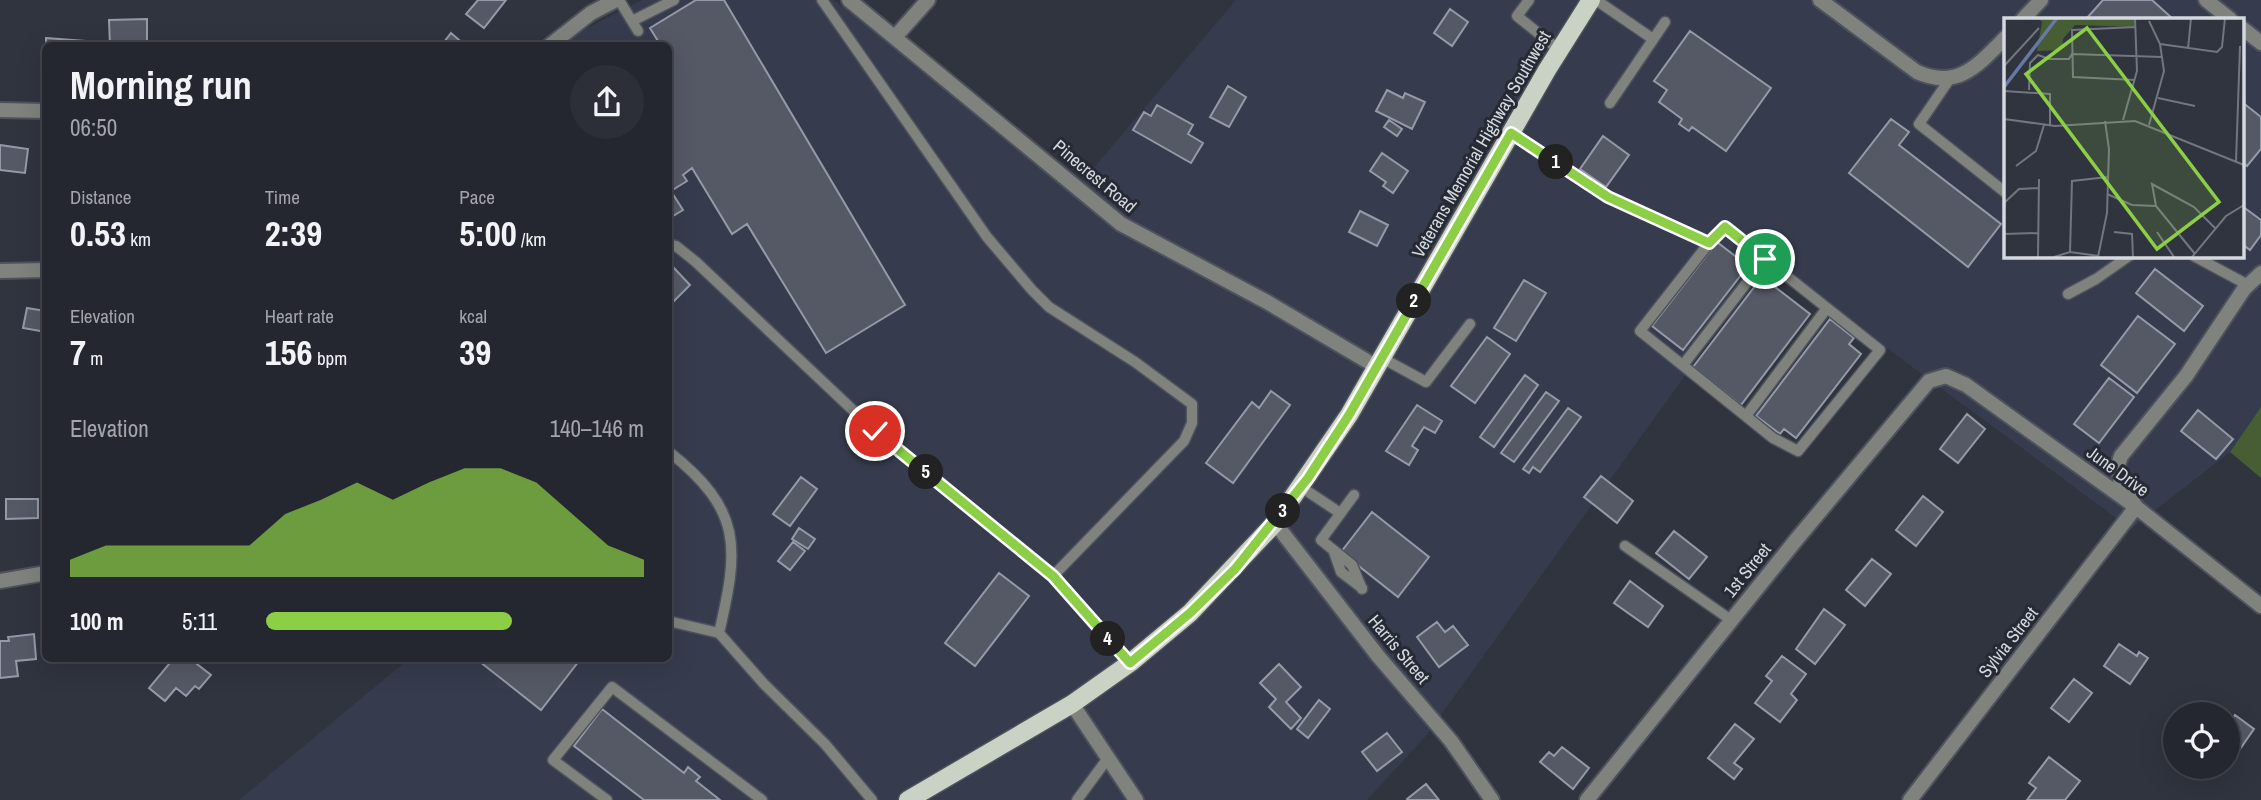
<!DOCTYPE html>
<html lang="en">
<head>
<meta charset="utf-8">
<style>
	body { margin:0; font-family:"Archivo Narrow",sans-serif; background:#2c2f37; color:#f1f3f6; height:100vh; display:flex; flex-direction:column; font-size:26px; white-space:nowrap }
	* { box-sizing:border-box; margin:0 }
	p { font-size:23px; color:#a3a5aa }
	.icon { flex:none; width:38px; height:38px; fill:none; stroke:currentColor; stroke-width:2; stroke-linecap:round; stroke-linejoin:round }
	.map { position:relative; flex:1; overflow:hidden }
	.sheet { position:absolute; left:42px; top:42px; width:630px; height:620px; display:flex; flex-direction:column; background:#24272f; border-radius:10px; box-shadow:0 7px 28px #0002,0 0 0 2px #41444b }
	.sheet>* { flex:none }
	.buttons { position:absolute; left:2163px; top:702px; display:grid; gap:14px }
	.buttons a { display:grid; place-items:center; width:77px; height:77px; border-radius:50%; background:#24272f; box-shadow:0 7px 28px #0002,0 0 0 2px #41444b; font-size:35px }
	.pin { position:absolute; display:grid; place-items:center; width:60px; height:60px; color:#fff; margin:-30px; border:4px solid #fff; border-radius:50%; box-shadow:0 2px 7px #0007 }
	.km { position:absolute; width:35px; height:35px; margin:-18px; border-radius:50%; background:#222; color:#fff; font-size:19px; line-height:35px; text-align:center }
	.round { display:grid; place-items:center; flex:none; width:74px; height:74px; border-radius:37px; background:#2c2f37 }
	.head { display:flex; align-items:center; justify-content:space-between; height:119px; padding:0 28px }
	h1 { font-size:38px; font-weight:700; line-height:52px }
	.metrics { display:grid; grid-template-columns:repeat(3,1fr); gap:10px; height:119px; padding:7px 28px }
	.metrics div { display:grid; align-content:center }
	.metrics b { font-size:35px; font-weight:700 }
	.metrics small { font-size:19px; font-weight:400 }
	.metrics p { font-size:19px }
	.chart { height:196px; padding:14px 28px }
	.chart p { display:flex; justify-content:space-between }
	.chart svg { width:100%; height:126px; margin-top:7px; fill:#8cce45; opacity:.7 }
	ul { padding:0 28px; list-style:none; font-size:23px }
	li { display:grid; grid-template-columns:112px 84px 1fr; align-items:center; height:52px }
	li i { height:18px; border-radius:9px; background:#8cce45 }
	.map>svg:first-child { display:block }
	.built { fill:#363c4d; fill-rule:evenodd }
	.green { fill:#475d34 }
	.building { fill:#555965; stroke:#949aa7; stroke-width:2 }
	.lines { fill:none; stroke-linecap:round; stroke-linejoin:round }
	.service-casing { stroke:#4e525c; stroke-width:13 }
	.minor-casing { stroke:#4e525c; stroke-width:18 }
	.primary-casing { stroke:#4e525c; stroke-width:21 }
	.service { stroke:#7f827d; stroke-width:10 }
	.minor { stroke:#7f827d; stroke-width:14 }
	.primary { stroke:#cad1c5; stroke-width:18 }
	.route-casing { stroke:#fff; stroke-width:14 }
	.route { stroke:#8cce45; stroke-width:9 }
	.labels { text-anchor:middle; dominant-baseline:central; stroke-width:6; stroke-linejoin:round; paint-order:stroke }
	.street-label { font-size:18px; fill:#d5d8df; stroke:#262a34 }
	.inset-river { fill:none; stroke:#6778a5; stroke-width:3.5 }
	.inset-road { fill:none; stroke:#72767f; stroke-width:2 }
	.view { fill:#8cce45; fill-opacity:0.15; stroke:#8cce45; stroke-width:3.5 }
	.inset-edge { fill:none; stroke:#d5d8df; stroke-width:3.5 }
</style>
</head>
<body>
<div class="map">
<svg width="2261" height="800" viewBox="0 0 2261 800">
	<rect width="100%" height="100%" fill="#30343f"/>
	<!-- built -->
	<path class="built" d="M642,0H834L1075,190L1236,0H2261V407L2230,452L2131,529L1768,260L1425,737L1367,800H239L410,658H668V46L559,45L564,40ZM2006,19H2242V256H2006Z"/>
	<!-- green -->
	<path class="green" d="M2261,407V478L2230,452Z"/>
	<!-- building -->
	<path class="building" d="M478,0H506L484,28L466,14Z
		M696,0H724L905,305L826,353L747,224L732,234L692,168L683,175L687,181L671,191L683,210L668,219V46H661L650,28Z
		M2103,0H2152L2173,19H2086Z
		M1450,9L1468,22L1452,46L1434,33Z
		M147,19V46H110L109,20Z
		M1690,31L1771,88L1726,151L1692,127L1689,131L1679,124L1682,119L1659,102L1667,90L1654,81Z
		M451,33L466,46H441Z
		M46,38L85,41L84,46H46Z
		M1228,86L1246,97L1229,127L1210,117Z
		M1387,90L1403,98L1405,93L1425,102L1412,129L1376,111Z
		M2242,102L2261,117V149L2247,166L2242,162Z
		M1157,105L1193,125L1188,134L1203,143L1191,163L1133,130L1144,112L1151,116Z
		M1891,119L1909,132L1899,145L2001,224L1968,267L1849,173Z
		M1389,120L1402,129L1397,136L1384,127Z
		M1603,136L1629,155L1606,187L1580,169Z
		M0,145L28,149L25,173L0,170Z
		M1382,153L1408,171L1393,193L1383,186L1386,182L1370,171Z
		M2242,206L2261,220V235L2250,250L2242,244Z
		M1360,211L1388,225L1377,246L1349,232Z
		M1717,242L1748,266L1683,350L1652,326Z
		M674,268L690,285L668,307V273Z
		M2155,269L2203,306L2184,331L2136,293Z
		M1762,277L1810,314L1741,405L1693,367Z
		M1524,280L1546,293L1516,341L1494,328Z
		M27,308L46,311V332L23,328Z
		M2138,316L2175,344L2137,393L2101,365Z
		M1830,319L1854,338L1849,344L1861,354L1796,438L1784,429L1780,434L1756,416Z
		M1487,337L1510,354L1475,403L1451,386Z
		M1525,375L1538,385L1494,447L1480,437Z
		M2109,378L2134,397L2099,443L2074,424Z
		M1271,391L1290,405L1233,483L1206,463L1252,402L1259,408Z
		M1546,392L1559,401L1514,462L1501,453Z
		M1417,405L1442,421L1435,433L1424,427L1412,446L1418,450L1409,465L1386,451Z
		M1568,408L1581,417L1540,472L1533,467L1529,473L1523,469Z
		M2198,410L2233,439L2216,459L2181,431Z
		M1967,414L1985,429L1958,463L1940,449Z
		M1601,476L1633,501L1617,523L1584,497Z
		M801,477L817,489L790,526L773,514Z
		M1923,496L1943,512L1916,546L1896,530Z
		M6,499H38V518L6,519Z
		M1372,512L1429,557L1398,597L1341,552Z
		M799,528L815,539L808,549L792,539Z
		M1674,531L1707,557L1689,579L1656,553Z
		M793,542L805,551L790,570L778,561Z
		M1872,559L1891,574L1865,606L1846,590Z
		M999,573L1029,596L975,666L945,643Z
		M1630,581L1663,606L1648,627L1614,603Z
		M1824,609L1845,625L1815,664L1796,649Z
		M1437,622L1445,632L1453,626L1468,645L1439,667L1417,637Z
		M34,634L36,659L16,661L18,676L0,678V641H9L8,637Z
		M2119,644L2137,656L2139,652L2148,658L2130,684L2104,666Z
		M1782,656L1806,674L1791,694L1797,700L1780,722L1755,703L1772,681L1766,676Z
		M174,658H202L197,664L211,675L199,689L195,686L186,696L176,688L165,701L149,688Z
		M475,658H575L579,661L541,710Z
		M1279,664L1301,687L1286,702L1301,718L1291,729L1269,707L1276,699L1260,683Z
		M2074,679L2092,693L2069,722L2051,708Z
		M1319,700L1330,709L1308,738L1297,729Z
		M602,709L684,773L688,767L700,777L696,781L720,800H644L574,746Z
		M2235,715L2254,729L2231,762L2228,760V726Z
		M1735,724L1754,739L1734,763L1742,769L1734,779L1708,758Z
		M1387,733L1402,752L1377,771L1362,752Z
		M1562,747L1589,768L1573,789L1540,762L1549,752L1554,756Z
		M2049,757L2080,781L2065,800H2027L2036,788L2029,783Z
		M1426,784L1439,800H1408L1407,799Z"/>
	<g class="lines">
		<defs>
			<path id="service" d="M619,0L638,31
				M822,0L987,237L1032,290L1049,307L1135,362L1192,404V423L1184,441L1053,576L1130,663
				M1529,0L1517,16L1559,50
				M1596,0L1653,39
				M632,21L674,0
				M1949,80L1919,124L2006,193
				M1610,103L1665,22
				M1511,133L1608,197L1709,243L1725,227L1880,350L1798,451L1773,438L1640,331L1709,243
				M668,244L676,246L696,262L875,431L1053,576
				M2194,256L2248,285
				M2068,294L2096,279L2129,256
				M1382,358L1426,382L1470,324
				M1683,365L1765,259
				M1746,416L1827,308
				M668,451C743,510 739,547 719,633
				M1301,487L1340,513
				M1354,495L1321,540L1352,565L1362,589
				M1625,546L1731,620
				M1334,552L1341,572L1362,588
				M668,621L719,633L764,684L825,744L872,800
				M607,800L553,760L612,687L762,800
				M1077,800L1108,758"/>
			<path id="minor" d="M849,0L1121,224L1267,302L1377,367
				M1820,0L1917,72C1958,90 1978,65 2006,37
				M2206,0L2230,19
				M2023,19L2041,0
				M2242,28L2261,43
				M895,37L928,0
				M549,46L591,13L616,0
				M0,110L46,111
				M0,271L46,270
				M1275,523L1378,656L1451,741L1492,800
				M0,581L46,573
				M1072,704L1136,800
				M1587,800L1796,540L1929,381L1946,376L1966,385L2136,507L2261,606
				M1910,800L2136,507L2120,479L2118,465L2121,456L2186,376L2244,289L2261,273"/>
			<path id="primary" d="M908,800L1072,704L1130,663L1190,613L1275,523L1349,415L1547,70L1591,0"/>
		</defs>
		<!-- service casing -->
		<use href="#service" class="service-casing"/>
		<!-- minor casing -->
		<use href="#minor" class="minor-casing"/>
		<!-- primary casing -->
		<use href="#primary" class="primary-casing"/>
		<!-- service -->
		<use href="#service" class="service"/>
		<!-- minor -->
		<use href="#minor" class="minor"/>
		<!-- primary -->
		<use href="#primary" class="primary"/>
	</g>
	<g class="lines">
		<defs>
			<path id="route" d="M875,431L1053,576L1130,663L1190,613L1235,569L1308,478L1349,415L1511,133L1608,197L1709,243L1725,227L1765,259"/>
		</defs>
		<!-- route casing -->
		<use href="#route" class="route-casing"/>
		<!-- route -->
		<use href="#route" class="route"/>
	</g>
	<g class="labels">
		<!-- street labels -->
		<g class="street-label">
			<text transform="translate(1481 144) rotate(-60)">Veterans Memorial Highway Southwest</text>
			<text transform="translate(1095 176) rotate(40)">Pinecrest Road</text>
			<text transform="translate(2118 471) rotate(36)">June Drive</text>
			<text transform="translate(1747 570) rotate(-51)">1st Street</text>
			<text transform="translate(2008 642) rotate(-52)">Sylvia Street</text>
			<text transform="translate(1399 649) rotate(50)">Harris Street</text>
		</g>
	</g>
	<!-- overview -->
	<g transform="translate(2004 18)">
		<rect width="240" height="240" fill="#30343f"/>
		<path d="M34,0H132V9L71,7L59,21L58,32L33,33L38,4Z" fill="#475d34"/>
		<path class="inset-river" d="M0,69L53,0"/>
		<path class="inset-road" d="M156,26L213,34L218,29L221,0M184,31L187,0M0,48L35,10M131,62L69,59L68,12L131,9M25,72L26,45L34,37L45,41H65L68,36L158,39M0,73L46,76V108M154,80L191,88M0,101L51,108L131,103L240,147M119,102L133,53L131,0M145,107L160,53L156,26L145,3M232,144L236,28M12,148L32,133L40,107M103,176L128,187L152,188M0,185L15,171L35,170M110,214L128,216L129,239M153,214L170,239M0,216L34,215M66,234L68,163L104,159M191,236L152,188L148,166L190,189L212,211M34,239L35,161M50,239L66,234L95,238M94,239L103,195L105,131L101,103M188,239L222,198L240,187"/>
		<path class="view" d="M83,10L215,184L153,231L22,56Z"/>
		<rect width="240" height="240" class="inset-edge"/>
	</g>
</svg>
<div class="buttons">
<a><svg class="icon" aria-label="locate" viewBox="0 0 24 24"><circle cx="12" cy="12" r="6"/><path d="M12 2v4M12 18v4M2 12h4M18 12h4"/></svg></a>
</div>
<div class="pin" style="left:1765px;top:259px;background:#1e9e55"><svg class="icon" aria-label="arrive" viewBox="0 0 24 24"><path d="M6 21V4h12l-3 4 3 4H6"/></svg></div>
<div class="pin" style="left:875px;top:431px;background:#d93025"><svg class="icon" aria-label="check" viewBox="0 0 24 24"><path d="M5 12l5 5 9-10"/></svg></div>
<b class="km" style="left:1556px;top:162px">1</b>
<b class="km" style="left:1414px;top:301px">2</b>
<b class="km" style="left:1283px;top:511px">3</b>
<b class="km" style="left:1108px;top:639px">4</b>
<b class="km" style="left:926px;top:472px">5</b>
<section class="sheet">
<div class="head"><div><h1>Morning run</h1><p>06:50</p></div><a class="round"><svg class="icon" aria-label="share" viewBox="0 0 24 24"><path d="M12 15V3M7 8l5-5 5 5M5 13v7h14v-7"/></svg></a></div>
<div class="metrics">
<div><p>Distance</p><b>0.53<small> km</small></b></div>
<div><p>Time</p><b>2:39</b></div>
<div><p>Pace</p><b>5:00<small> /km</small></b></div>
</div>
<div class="metrics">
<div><p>Elevation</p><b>7<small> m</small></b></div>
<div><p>Heart rate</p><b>156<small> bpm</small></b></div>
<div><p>kcal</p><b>39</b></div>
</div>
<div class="chart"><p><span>Elevation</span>140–146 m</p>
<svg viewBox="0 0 160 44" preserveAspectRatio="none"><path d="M0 44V38L10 33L20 33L30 33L40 33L50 33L60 22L70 17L80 11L90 17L100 11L110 6L120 6L130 11L140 22L150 33L160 38V44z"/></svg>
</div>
<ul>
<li><b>100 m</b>5:11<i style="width:65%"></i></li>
</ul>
</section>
</div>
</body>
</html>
